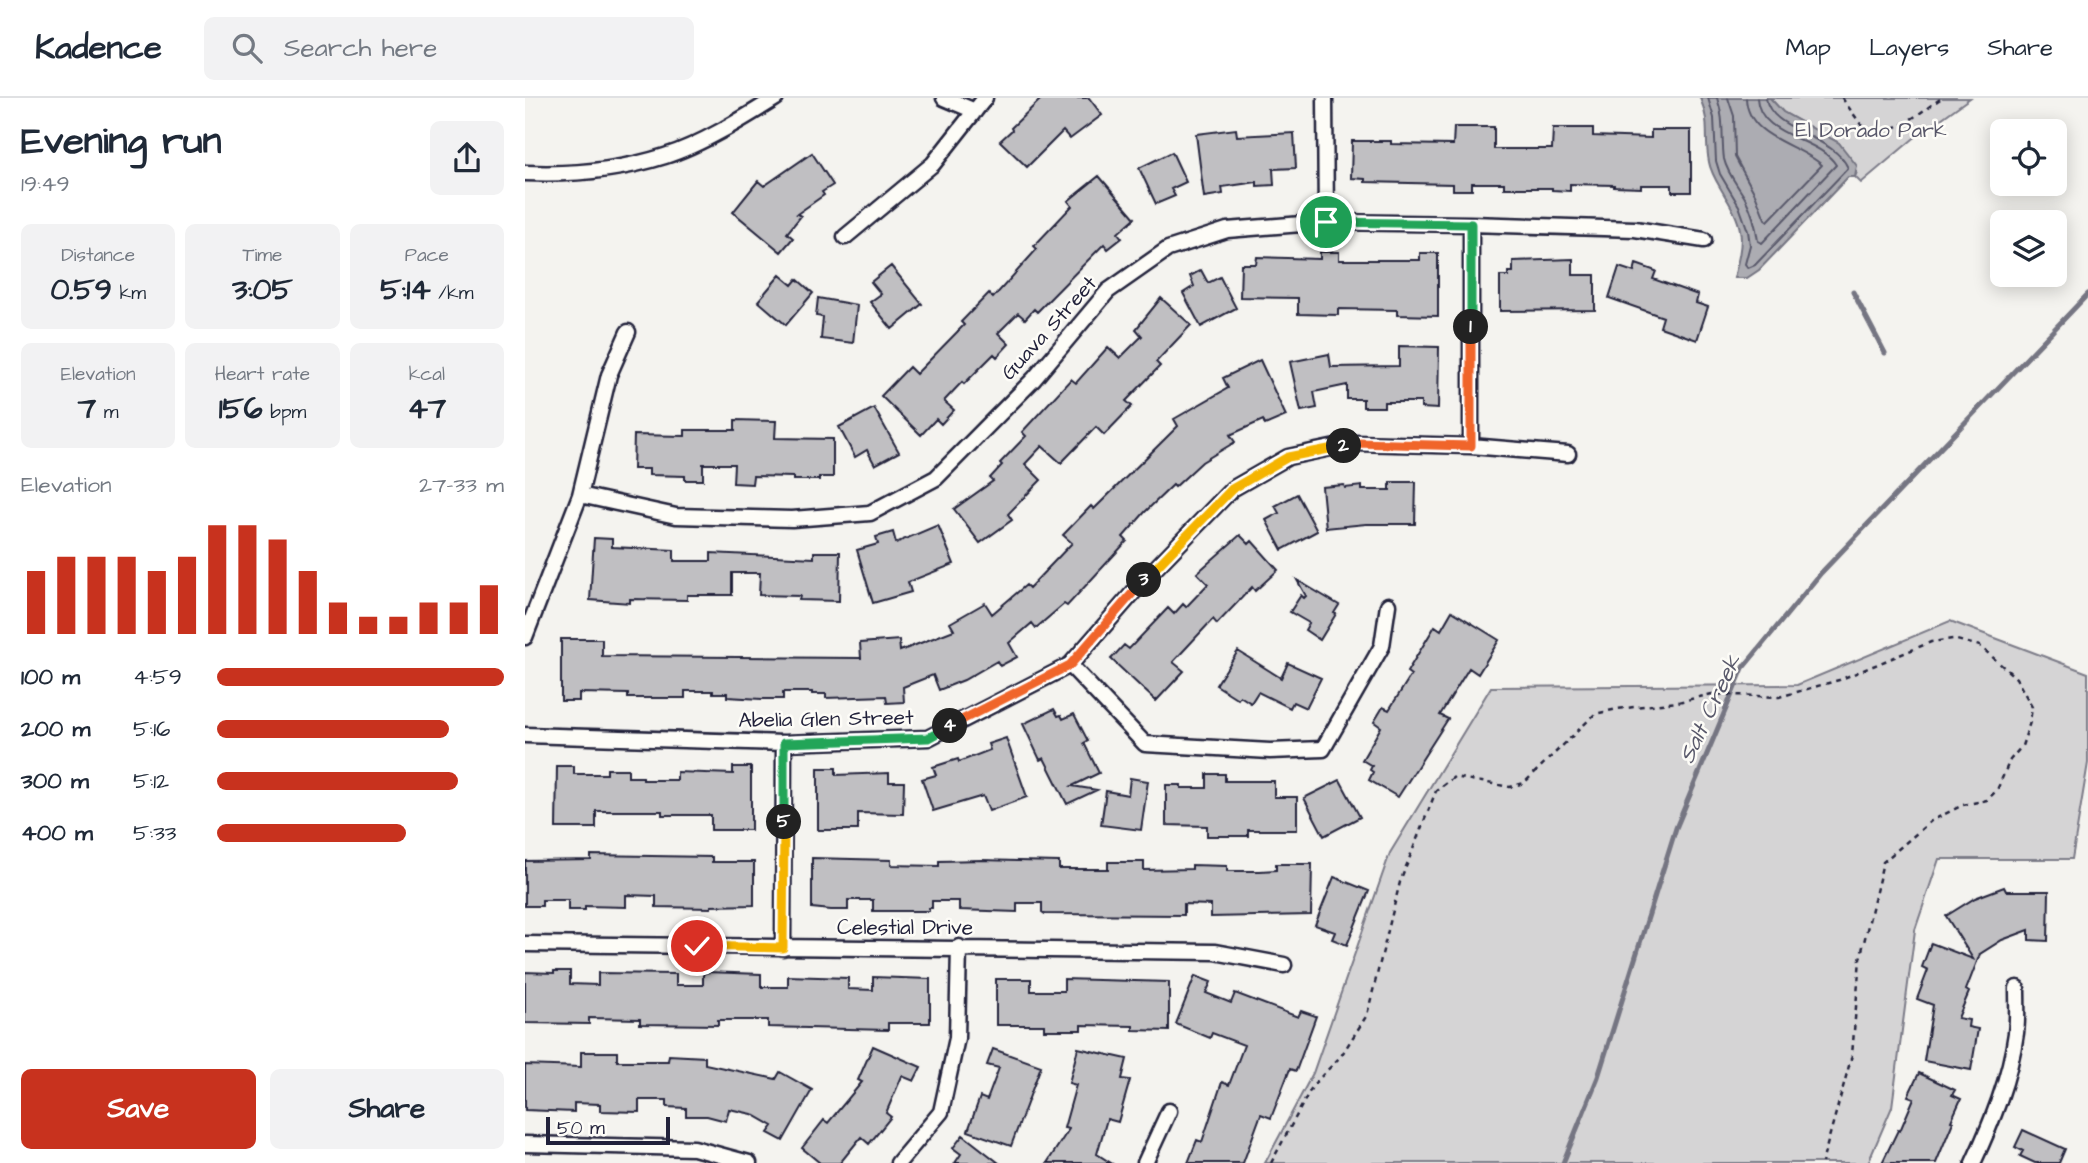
<!DOCTYPE html>
<html lang="en">
<head>
<meta charset="utf-8">
<style>
	body { margin:0; font-family:"Architects Daughter",sans-serif; background:#f2f2f3; color:#1f2937; height:100vh; display:flex; flex-direction:column; font-size:26px; white-space:nowrap }
	* { box-sizing:border-box; margin:0 }
	p { font-size:23px; color:#747a83 }
	.icon { flex:none; width:38px; height:38px; fill:none; stroke:currentColor; stroke-width:2; stroke-linecap:round; stroke-linejoin:round }
	.map { position:relative; flex:1; overflow:hidden }
	.side { display:flex; flex-direction:column; background:#fff; width:525px }
	.side>* { flex:none }
	.tools { position:absolute; left:1465px; top:21px; display:grid; gap:14px }
	.tools a { display:grid; place-items:center; width:77px; height:77px; border-radius:10px; background:#fff; box-shadow:0 4px 18px #0003; font-size:35px }
	.scale { position:absolute; left:21px; bottom:18px; width:124px; box-sizing:border-box; padding-left:7px; border:4px solid #22223b; border-top:0; font-size:19px; line-height:24px; white-space:nowrap; color:#22223b; -webkit-text-stroke:5px #fdfcf7; paint-order:stroke }
	.pin { position:absolute; display:grid; place-items:center; width:60px; height:60px; color:#fff; margin:-30px; border:4px solid #fff; border-radius:50%; box-shadow:0 2px 7px #0007 }
	.km { position:absolute; width:35px; height:35px; margin:-18px; border-radius:50%; background:#222; color:#fff; font-size:19px; line-height:35px; text-align:center }
	.round { display:grid; place-items:center; flex:none; width:74px; height:74px; border-radius:10px; background:#f2f2f3 }
	.overview { display:flex; align-items:center; justify-content:space-between; height:119px; padding:0 21px }
	h1 { font-size:38px; font-weight:700; line-height:52px }
	.stats { display:grid; grid-template-columns:repeat(3,1fr); gap:10px; height:119px; padding:7px 21px }
	.stats div { display:grid; align-content:center; border-radius:10px; background:#f2f2f3; text-align:center }
	.stats b { font-size:30px; font-weight:700 }
	.stats small { font-size:19px; font-weight:400 }
	.stats p { font-size:19px }
	.chart { height:196px; padding:14px 21px }
	.chart p { display:flex; justify-content:space-between }
	.chart svg { width:100%; height:126px; margin-top:7px; stroke:#c8321e; stroke-width:6 }
	.primary-button { display:flex; gap:14px; margin-top:auto; padding:14px 21px }
	.primary-button a { flex:1; height:80px; border-radius:10px; background:#c8321e; color:#fff; font-size:28px; font-weight:700; line-height:80px; text-align:center }
	.primary-button a+a { background:#f2f2f3; color:#1f2937 }
	ul { padding:0 21px; list-style:none; font-size:23px }
	li { display:grid; grid-template-columns:112px 84px 1fr; align-items:center; height:52px }
	li i { height:18px; border-radius:9px; background:#c8321e }
	header { display:flex; align-items:center; gap:42px; box-sizing:border-box; height:98px; padding:0 35px; background:#fff; border-bottom:2px solid #e0e1e3 }
	header strong { font-size:33px }
	nav { display:flex; gap:38px; margin-inline-start:auto; font-size:24px }
	.search { width:490px; height:63px; background:#f2f2f3; display:flex; align-items:center; gap:18px; box-sizing:border-box; padding:0 24px; border-radius:10px; color:#747a83; font-size:26px }
	main { display:flex; flex:1; min-height:0 }
	.map>svg:first-child { display:block }
	.green { fill:#d5d4d5; stroke:#7c7b88; stroke-width:2 }
	.water { fill:#acacb2; stroke:#757582; stroke-width:2 }
	.lines { fill:none; stroke-linecap:round; stroke-linejoin:round }
	.shore { stroke:#59596b; stroke-width:2 }
	.stream { stroke:#757582; stroke-width:5 }
	.building { fill:#c0bfc2; stroke:#22223b; stroke-width:2 }
	.street-casing { stroke:#22223b; stroke-width:19 }
	.path { stroke:#22223b; stroke-width:2.5; stroke-dasharray:5 5; stroke-linecap:butt }
	.street { stroke:#fdfcf7; stroke-width:14 }
	.split-1-casing { stroke:#fff; stroke-width:14 }
	.split-2-casing { stroke:#fff; stroke-width:14 }
	.split-3-casing { stroke:#fff; stroke-width:14 }
	.split-4-casing { stroke:#fff; stroke-width:14 }
	.split-5-casing { stroke:#fff; stroke-width:14 }
	.split-6-casing { stroke:#fff; stroke-width:14 }
	.split-1 { stroke:#22a559; stroke-width:9 }
	.split-2 { stroke:#f0652b; stroke-width:9 }
	.split-3 { stroke:#f5b400; stroke-width:9 }
	.split-4 { stroke:#f0652b; stroke-width:9 }
	.split-5 { stroke:#22a559; stroke-width:9 }
	.split-6 { stroke:#f5b400; stroke-width:9 }
	.labels { text-anchor:middle; dominant-baseline:central; stroke-width:5; stroke-linejoin:round; paint-order:stroke }
	.park-label { font-size:21px; fill:#585769; stroke:#fdfcf7 }
	.street-label { font-size:21px; fill:#22223b; stroke:#fdfcf7 }
	.water-label { font-size:23px; font-style:italic; fill:#59596b; stroke:#fdfcf7 }
</style>
</head>
<body>
<header>
<strong>Kadence</strong>
<div class="search"><svg class="icon" aria-label="search" viewBox="0 0 24 24"><circle cx="10" cy="10" r="6"/><path d="M15 15l6 6"/></svg>Search here</div>
<nav><a>Map</a><a>Layers</a><a>Share</a></nav>
</header>
<main>
<section class="side">
<div class="overview"><div><h1>Evening run</h1><p>19:49</p></div><a class="round"><svg class="icon" aria-label="share" viewBox="0 0 24 24"><path d="M12 15V3M7 8l5-5 5 5M5 13v7h14v-7"/></svg></a></div>
<div class="stats">
<div><p>Distance</p><b>0.59<small> km</small></b></div>
<div><p>Time</p><b>3:05</b></div>
<div><p>Pace</p><b>5:14<small> /km</small></b></div>
</div>
<div class="stats">
<div><p>Elevation</p><b>7<small> m</small></b></div>
<div><p>Heart rate</p><b>156<small> bpm</small></b></div>
<div><p>kcal</p><b>47</b></div>
</div>
<div class="chart"><p><span>Elevation</span>27–33 m</p>
<svg viewBox="0 0 160 44" preserveAspectRatio="none"><path d="M5 44V22M15 44V17M25 44V17M35 44V17M45 44V22M55 44V17M65 44V6M75 44V6M85 44V11M95 44V22M105 44V33M115 44V38M125 44V38M135 44V33M145 44V33M155 44V27"/></svg>
</div>
<ul>
<li><b>100 m</b>4:59<i style="width:100%"></i></li>
<li><b>200 m</b>5:16<i style="width:81%"></i></li>
<li><b>300 m</b>5:12<i style="width:84%"></i></li>
<li><b>400 m</b>5:33<i style="width:66%"></i></li>
</ul>
<div class="primary-button"><a>Save</a><a>Share</a></div>
</section>
<div class="map">
<svg width="1563" height="1065" viewBox="0 0 1563 1065">
	<rect width="100%" height="100%" fill="#f4f3ef"/>
	<filter id="ink" filterUnits="userSpaceOnUse"><feTurbulence type="fractalNoise" baseFrequency=".0143" numOctaves="2"/><feDisplacementMap in="SourceGraphic" scale="14" xChannelSelector="R" yChannelSelector="G"/><feConvolveMatrix kernelMatrix="1 2 1 2 8 2 1 2 1" color-interpolation-filters="sRGB"/></filter>
	<g filter="url(#ink)">
		<!-- green -->
		<path class="green" d="M1245,0H1445L1388,41L1336,85L1330,79L1332,74L1314,45L1258,14Z
			M1425,523L1563,575V665L1547,761H1414L1390,832L1367,1009L1343,1065H740L788,975L865,755L966,589L1272,587Z"/>
		<!-- water -->
		<path class="water" d="M1175,0H1245L1258,14L1314,45L1332,68L1330,79H1323L1234,172L1222,180H1209C1218,143 1221,131 1200,98C1194,87 1186,76 1184,64C1179,40 1186,25 1175,0Z"/>
		<g class="lines">
			<!-- shore -->
			<path class="shore" d="M1183,0L1189,20L1191,63L1195,76L1214,108L1223,133L1225,147L1220,166L1223,170L1230,167L1323,70C1309,37 1245,33 1241,0
				M1192,0C1200,22 1196,39 1199,61C1202,75 1213,88 1220,100C1227,113 1231,128 1233,143L1237,145L1311,67C1294,39 1234,39 1232,0
				M1203,0L1209,18L1210,59L1231,98L1240,121L1243,123L1297,67C1273,45 1223,41 1221,0"/>
			<!-- stream -->
			<path class="stream" d="M1328,194L1360,255
				M1038,1065L1073,979L1151,730L1218,570L1296,475L1563,196"/>
		</g>
		<!-- building -->
		<path class="building" d="M517,0H564L577,17L545,41L538,33L502,69L475,43L487,32L486,30Z
			M929,29H969V51H1027L1028,30H1068V38L1126,40V32H1166V94H1147V87H1116V90L1089,89V87L1045,86V93L1027,92V90H979V85H947V92H928V86L840,84V81L826,80L827,43H866V46L928,47Z
			M711,31L712,38L769,35L771,70L748,71L749,87L732,88V84L697,89L698,96L679,99L671,36Z
			M647,54L661,84L646,91L650,98L631,106L614,70Z
			M287,55L308,87L297,94L299,97L272,116L276,118L262,135L268,140L256,154L208,114L233,83L239,88Z
			M574,78L610,120L593,135L597,140L583,151L579,146L512,214L509,211L500,221L493,215L473,235L484,246L472,259L469,256L439,286L437,284L419,303L429,312L416,326L411,321L396,337L356,298L384,269L391,276L439,227L436,224L464,195L468,200L512,151L509,148L547,108L543,103Z
			M795,154H814V162H895V155H913V218L872,217V212L813,211V217L773,216V200L715,199L716,166H731L732,159L795,161Z
			M1048,161V177H1070V212L975,213V178H983V174H988V163Z
			M1111,166L1131,173L1128,181L1173,197L1171,205L1183,209L1172,242L1135,229L1138,219L1084,200L1094,169L1109,174Z
			M366,168L397,206L367,231L345,204L356,196L346,184Z
			M676,172L683,185L695,179L711,210L676,229L658,195L669,188L665,178Z
			M255,177L267,187L272,181L288,195L261,227L233,203Z
			M293,200L332,207L328,245L296,241L298,219L291,218Z
			M636,200L666,227L631,264L635,268L601,303L607,308L579,337L571,329L536,365L517,348L500,366L516,382L483,416L487,422L455,445L429,411L468,383L465,380L477,367L475,365L501,338L497,334L546,281L551,285L583,249L595,260L617,238L611,231Z
			M874,248L914,249L913,311L896,310V304H859V309H838V301H822V287L789,294L792,310L776,313L765,264L804,256L806,269L874,268Z
			M735,262L761,318L740,327L738,322L705,337L710,344L677,364L650,389L648,387L620,414L598,439L602,443L542,508L539,506L511,530L507,525L484,545L492,559L475,568L472,563L439,582L414,592L408,577L378,589L379,604L362,605L361,598L301,600V596H287V594H258V601H237L202,599V595H188V593H160V600H103V596L54,595V603H36V541H77V558L336,560L335,545L374,542L375,553L429,532L425,525L460,505L467,516L501,487L504,490L547,445L538,437L566,408L569,411L653,328L649,321L703,290L698,280Z
			M349,310L374,354L350,367L342,352L330,359L314,329Z
			M210,322L251,323L250,340L308,341V379H294V382H268V379L228,378L227,386L208,385L209,366H178V382H160V378L124,377V371H108L109,337L160,338V332H210Z
			M865,384H891L890,426H841L801,430L797,389L819,387L820,390L837,388V392H865Z
			M772,396L792,433L757,452L741,422L754,415L750,408Z
			M413,427L429,466L383,484L386,494L348,505L332,452L353,446L351,439L368,434L371,445Z
			M715,437L724,446L727,443L753,472L730,493L727,489L692,526L688,521L648,564L659,573L631,603L586,561L599,547L604,551L643,510L649,516L658,506L661,509L683,486L672,475Z
			M69,440L87,441V449L149,452V463H186V455L289,460V454H315L314,503L274,502L275,498L234,497L235,475H207V497H162V502L105,501V505L65,502Z
			M772,482L814,507L809,515L811,516L795,542L780,532L784,525L765,514L776,497L779,500L781,498Z
			M927,513L974,542L953,576L944,570L915,617L923,621L873,699L844,682L848,674L845,672L847,668L837,662L856,629L849,624L858,609L864,612L886,577L882,574L910,528L916,532Z
			M713,553L756,580L763,565L796,580L781,610L768,604L765,610L733,594L726,605L715,598L713,601L691,587Z
			M529,611L533,618L536,617L538,621L549,616L563,643L559,645L574,675L547,688L572,692L542,706L519,660L515,662L498,626Z
			M481,640L502,699L464,713L458,698L408,713L397,681L411,677L408,669L433,661L434,664L465,652L463,646Z
			M32,668H49V676H82V671H103V679H118V682H152V674L208,676V669H226V732H186V717H137V713H71V730H31Z
			M293,670H311V677L364,675V684H379L378,716L333,715V732H293Z
			M682,676H700V683H749V699H772V732H723V738H682V728L641,727V687H656V690H682Z
			M605,680L623,683L616,732L576,727L581,693L603,697Z
			M815,682L835,719L799,738L779,700Z
			M66,757L187,759V764H229V807L186,808V810L131,809V798L101,797V809L60,808V812H43V802H17V808H0V763L66,762Z
			M287,760L366,762V767L414,768V763L457,762L534,764V771H583V764H619V772L667,771V767L702,768V773H735L751,772V766H787L786,817L686,819V807L659,806V817L520,816L517,814V805H492V814L434,812V803H407V810H404V813H348V802H323V812H306L287,810Z
			M809,779L844,793L822,847L807,841L810,834L790,827Z
			M1479,789L1481,793H1524L1523,843L1504,842V832L1477,842L1455,856L1441,892L1444,894L1433,920L1444,922L1443,929L1453,931L1446,972L1399,963L1408,907L1392,901L1403,872L1397,869L1406,845L1448,861L1421,818L1450,800Z
			M29,873H45V886L73,887V875L151,876V887H178V876L182,874L236,876V889H263V878L323,880V891L348,892V879L405,881V925H363V932L243,929V922H193V927L115,926V921L64,920V926L0,925V874L29,875Z
			M670,878L686,884L681,895L706,905L710,895L773,919L776,913L791,918L771,973L765,971L746,1020L736,1016L718,1065H663L672,1042L677,1044L697,984L704,987L719,947L687,935L685,940L651,926Z
			M471,881H506V893H539V881L644,884V933L608,932V928L556,927V932H519V927H471Z
			M348,948L396,969L389,983L377,978L361,1015L366,1019L344,1046L336,1039L315,1065H295L277,1050L299,1022L303,1025L337,984L333,982Z
			M553,950L602,961L597,981L605,982L593,1024L582,1021L572,1056L586,1065H522L544,1031L539,1030L551,987L544,985Z
			M468,951L516,968L486,1048L443,1033L455,999L462,1002L474,970L462,967Z
			M56,954H92V963H143L144,957L180,959V966L251,981L255,974L287,992L258,1043L243,1035L248,1028L227,1016L204,1011L201,1023L182,1018H161V1010L142,1009V1002H114V1014L75,1013V1006L49,1005V1014L0,1012V967L56,969Z
			M1394,975L1430,992L1427,997L1436,1001L1426,1023L1428,1024L1411,1065H1357L1373,1032L1375,1033L1389,1000L1383,998Z
			M1498,1032L1540,1051L1534,1065H1510L1495,1058L1498,1053L1490,1049Z
			M438,1037L474,1065H430L436,1056L428,1050Z"/>
		<g class="lines">
			<defs>
				<path id="street" d="M419,0L450,13
					M800,0L801,124
					M0,75C46,77 96,72 140,58C176,47 219,20 251,0
					M946,126V348
					M320,139L408,66L460,0
					M55,397L151,418L267,421L345,415L411,380L509,281L583,193L643,151L702,132L801,124L946,126L1110,131L1179,142
					M0,539L55,397L84,277L103,234
					M545,567L620,646L745,653L798,651L857,548L863,507
					M0,637L259,645L403,640L545,567L620,481L707,391L763,359L830,345L946,348L1043,356
					M0,846L690,854L759,867
					M258,850L259,645
					M0,1046L169,1050L224,1065
					M373,1065L416,1014L432,940L434,849
					M620,1065L644,1013
					M1448,1065C1467,1024 1485,980 1491,935C1493,920 1492,905 1492,890"/>
			</defs>
			<!-- street casing -->
			<use href="#street" class="street-casing"/>
			<!-- path -->
			<path class="path" d="M1317,0L1342,35C1373,35 1392,16 1417,0
				M746,1065L788,987L816,958L842,917L875,784L911,693L929,679L985,689L999,685L1070,616L1092,611L1153,604L1187,596L1254,599L1314,582L1406,544L1428,541L1455,548L1491,580L1507,609L1505,624L1497,648L1485,662L1472,692L1462,702L1438,707L1406,723L1358,764L1335,861L1327,957L1297,1065"/>
			<!-- street -->
			<use href="#street" class="street"/>
		</g>
	</g>
	<g class="lines" filter="url(#ink)">
		<defs>
			<path id="split-1" d="M801,124L946,126V229"/>
			<path id="split-2" d="M819,348L830,345L946,348V229"/>
			<path id="split-3" d="M619,482L707,391L763,359L819,348"/>
			<path id="split-4" d="M425,628L545,567L619,482"/>
			<path id="split-5" d="M259,724V645L403,640L425,628"/>
			<path id="split-6" d="M172,848L258,850L259,724"/>
		</defs>
		<!-- split-1 casing -->
		<use href="#split-1" class="split-1-casing"/>
		<!-- split-2 casing -->
		<use href="#split-2" class="split-2-casing"/>
		<!-- split-3 casing -->
		<use href="#split-3" class="split-3-casing"/>
		<!-- split-4 casing -->
		<use href="#split-4" class="split-4-casing"/>
		<!-- split-5 casing -->
		<use href="#split-5" class="split-5-casing"/>
		<!-- split-6 casing -->
		<use href="#split-6" class="split-6-casing"/>
		<!-- split-1 -->
		<use href="#split-1" class="split-1"/>
		<!-- split-2 -->
		<use href="#split-2" class="split-2"/>
		<!-- split-3 -->
		<use href="#split-3" class="split-3"/>
		<!-- split-4 -->
		<use href="#split-4" class="split-4"/>
		<!-- split-5 -->
		<use href="#split-5" class="split-5"/>
		<!-- split-6 -->
		<use href="#split-6" class="split-6"/>
	</g>
	<g class="labels">
		<!-- park labels -->
		<g class="park-label">
			<text x="1346" y="32">El Dorado Park</text>
		</g>
		<!-- street labels -->
		<g class="street-label">
			<text transform="translate(524 230) rotate(-48)">Guava Street</text>
			<text transform="translate(301 621) rotate(-1)">Abelia Glen Street</text>
			<text x="380" y="829">Celestial Drive</text>
		</g>
		<!-- water labels -->
		<g class="water-label">
			<text transform="translate(1185 611) rotate(-65)">Salt Creek</text>
		</g>
	</g>
</svg>
<div class="tools">
<a><svg class="icon" aria-label="locate" viewBox="0 0 24 24"><circle cx="12" cy="12" r="6"/><path d="M12 2v4M12 18v4M2 12h4M18 12h4"/></svg></a>
<a><svg class="icon" aria-label="layers" viewBox="0 0 24 24"><path d="M12 4l9 5-9 5-9-5zM3 14l9 5 9-5"/></svg></a>
</div>
<div class="scale">50 m</div>
<div class="pin" style="left:801px;top:124px;background:#1e9e55"><svg class="icon" aria-label="arrive" viewBox="0 0 24 24"><path d="M6 21V4h12l-3 4 3 4H6"/></svg></div>
<div class="pin" style="left:172px;top:848px;background:#d93025"><svg class="icon" aria-label="check" viewBox="0 0 24 24"><path d="M5 12l5 5 9-10"/></svg></div>
<b class="km" style="left:946px;top:229px">1</b>
<b class="km" style="left:819px;top:348px">2</b>
<b class="km" style="left:619px;top:482px">3</b>
<b class="km" style="left:425px;top:628px">4</b>
<b class="km" style="left:259px;top:724px">5</b>
</div>
</main>
</body>
</html>
